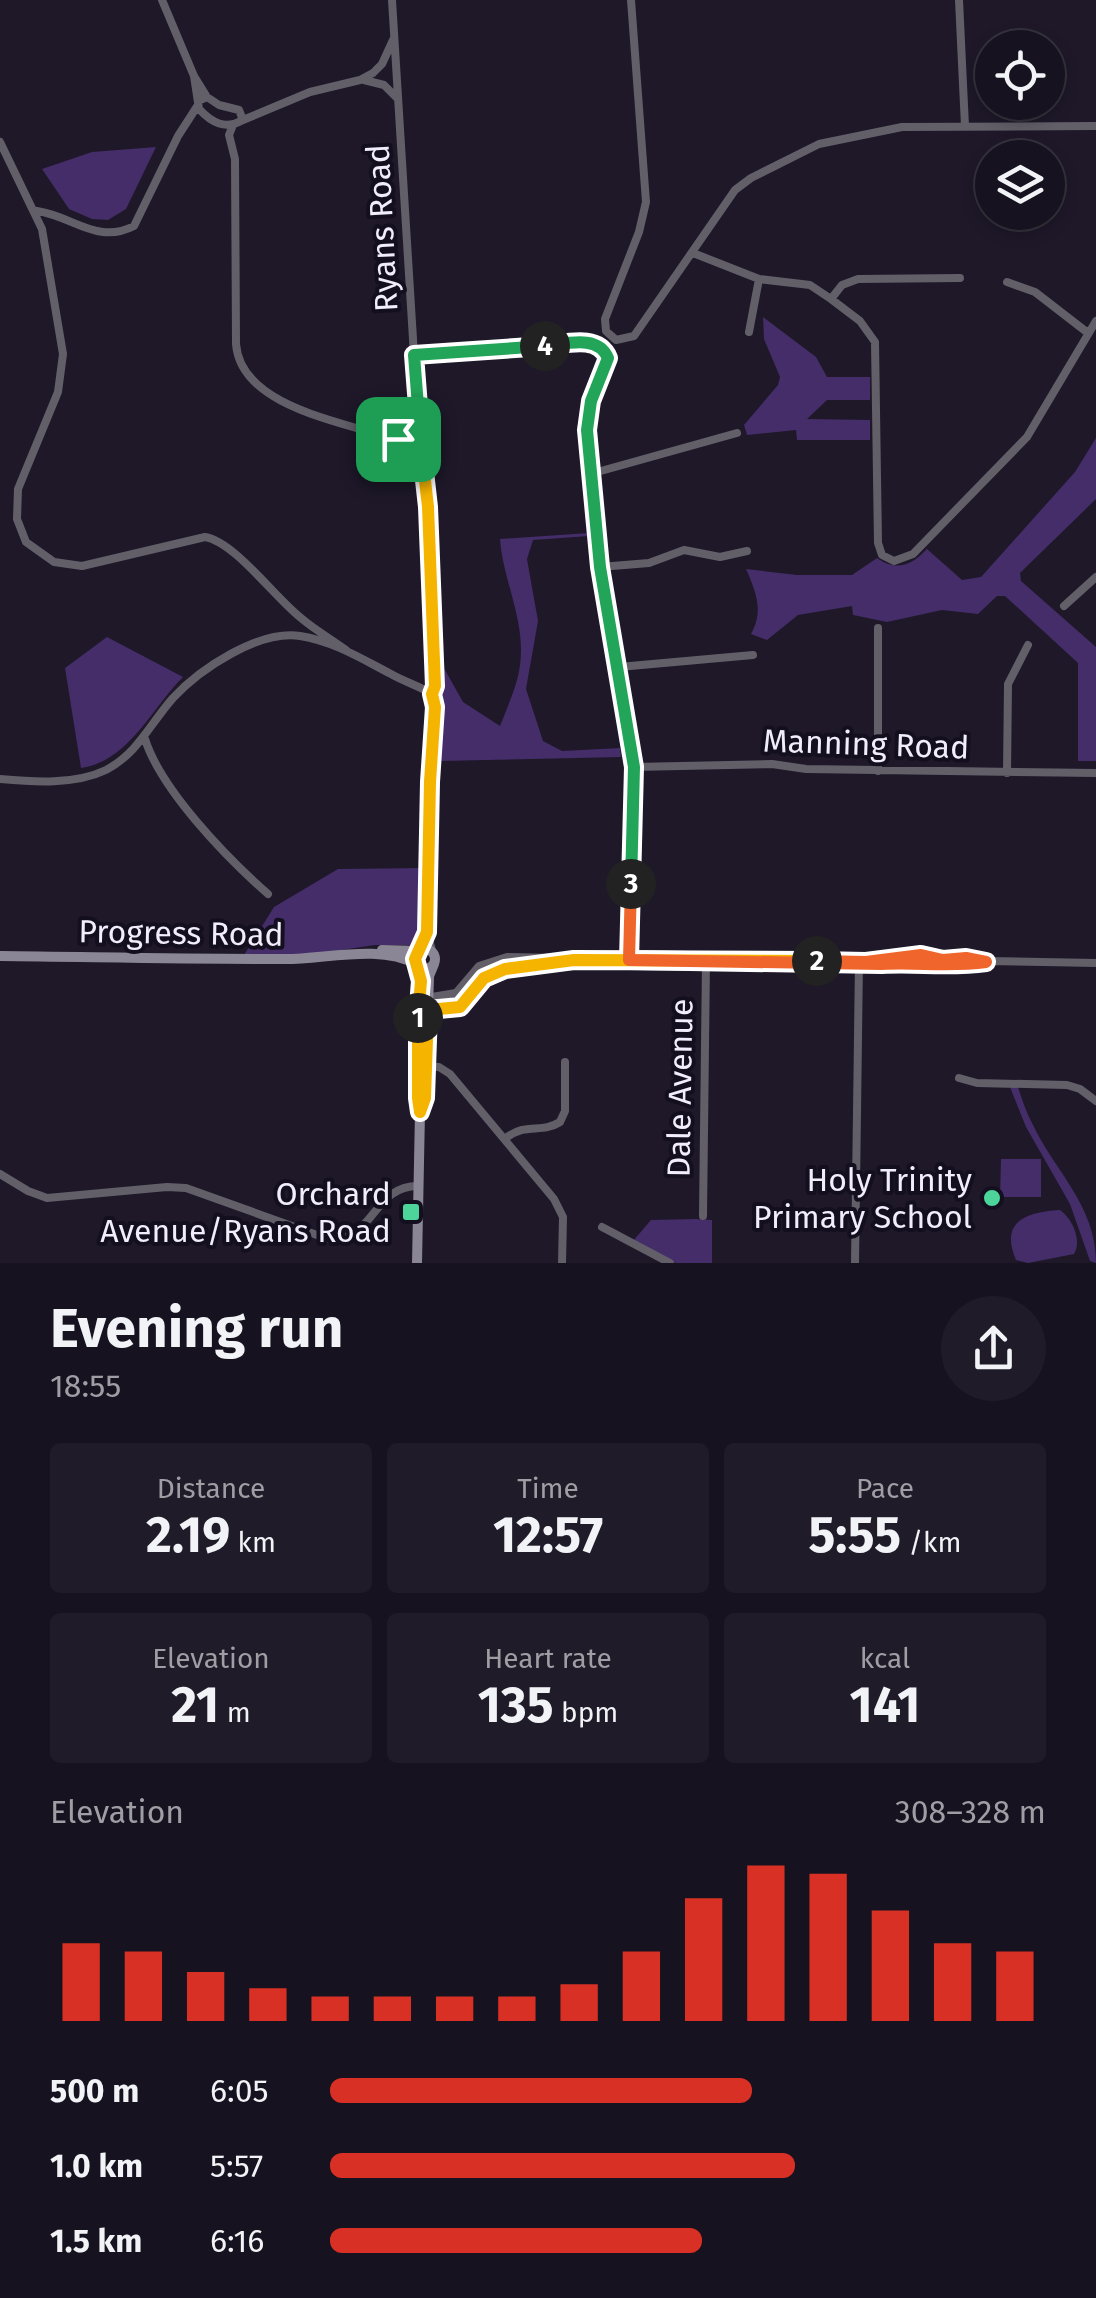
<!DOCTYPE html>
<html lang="en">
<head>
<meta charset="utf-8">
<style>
	body { margin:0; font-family:"Fira Sans",sans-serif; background:#1f1b28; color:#f1f3f6; height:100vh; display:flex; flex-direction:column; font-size:38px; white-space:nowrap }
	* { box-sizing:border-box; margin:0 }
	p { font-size:32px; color:#9e9ea4 }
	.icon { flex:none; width:55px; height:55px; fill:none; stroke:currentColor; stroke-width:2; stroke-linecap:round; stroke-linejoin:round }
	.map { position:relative; height:1263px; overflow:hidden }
	.drawer { display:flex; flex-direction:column; background:#16121f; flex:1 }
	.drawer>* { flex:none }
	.fabs { position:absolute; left:975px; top:30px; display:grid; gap:20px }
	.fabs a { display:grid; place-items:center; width:90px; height:90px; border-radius:50%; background:#16121f; box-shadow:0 5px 15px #0003,0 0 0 2px #35323d; font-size:50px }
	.pin { position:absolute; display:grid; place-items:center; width:85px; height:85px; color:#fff; margin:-42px; border-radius:20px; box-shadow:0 5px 15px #0006 }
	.km { position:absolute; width:50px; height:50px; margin:-25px; border-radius:50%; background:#222; color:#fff; font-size:28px; line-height:50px; text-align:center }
	.round { display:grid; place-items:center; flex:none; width:105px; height:105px; border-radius:52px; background:#1f1b28 }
	.headline { display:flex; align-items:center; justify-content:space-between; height:170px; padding:0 50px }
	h1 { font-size:55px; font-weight:700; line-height:75px }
	.figures { display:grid; grid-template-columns:repeat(3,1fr); gap:15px; height:170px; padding:10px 50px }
	.figures div { display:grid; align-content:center; border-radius:10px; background:#1f1b28; text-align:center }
	.figures b { font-size:50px; font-weight:700 }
	.figures small { font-size:28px; font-weight:400 }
	.figures p { font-size:28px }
	.chart { height:280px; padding:20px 50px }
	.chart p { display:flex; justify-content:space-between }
	.chart svg { width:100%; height:180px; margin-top:10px; stroke:#d93025; stroke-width:6 }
	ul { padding:0 50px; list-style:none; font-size:32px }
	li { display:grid; grid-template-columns:160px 120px 1fr; align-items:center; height:75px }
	li i { height:25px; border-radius:12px; background:#d93025 }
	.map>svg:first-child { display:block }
	.green { fill:#442d69 }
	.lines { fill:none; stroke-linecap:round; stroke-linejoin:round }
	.street { stroke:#625f69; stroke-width:8 }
	.secondary { stroke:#8b8695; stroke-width:10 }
	.split-1-casing { stroke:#fff; stroke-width:20 }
	.split-2-casing { stroke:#fff; stroke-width:20 }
	.split-3-casing { stroke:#fff; stroke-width:20 }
	.split-4-casing { stroke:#fff; stroke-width:20 }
	.split-5-casing { stroke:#fff; stroke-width:20 }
	.split-1 { stroke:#f5b400; stroke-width:12 }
	.split-2 { stroke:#f5b400; stroke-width:12 }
	.split-3 { stroke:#f0652b; stroke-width:12 }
	.split-4 { stroke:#22a559; stroke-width:12 }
	.split-5 { stroke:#22a559; stroke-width:12 }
	.poi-dot { fill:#4cd49b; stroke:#140f1f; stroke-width:4 }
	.labels { text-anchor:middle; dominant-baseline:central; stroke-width:8; stroke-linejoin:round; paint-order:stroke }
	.street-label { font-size:32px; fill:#f1edfa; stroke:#140f1f }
	.poi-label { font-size:32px; fill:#f1edfa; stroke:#140f1f; text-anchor:end }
</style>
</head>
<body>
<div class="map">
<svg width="1096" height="1263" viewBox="0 0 1096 1263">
	<rect width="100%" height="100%" fill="#1e1829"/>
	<!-- green -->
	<path class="green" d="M156,147L126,209L108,220L92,219L69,209L42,169L92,152Z
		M763,317L816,357L827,377H870V400H827L807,419L870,420V440H797L796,430L747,435L744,425L778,385L780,377L764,339Z
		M1096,438V499L1020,573L1021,581L1096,647V761H1078V663L1005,596H997L978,614L942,610L887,622L853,615L852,606L798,615L767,640L751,634C764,611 756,592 746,569L797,575H852L877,558C897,572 912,565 927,549L962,580L981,577L1075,472Z
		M589,533V536L533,540L527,559L538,621L526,689L543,741L562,751L620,748L621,757L441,761L440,661L463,702L500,726C507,708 518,684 520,665C526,621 503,581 500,539Z
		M107,637L183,677C151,709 129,761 81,768L65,668Z
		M423,868C421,893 432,923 416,945H375L315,954L244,955L274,907L338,869Z
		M1010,1087H1018C1022,1099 1026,1112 1032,1123C1055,1172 1096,1205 1096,1263L1090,1261L1070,1204L1026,1127Z
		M1001,1159H1041V1197H1000Z
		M1060,1210C1073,1219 1082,1241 1074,1254L1028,1263L1016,1260C999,1220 1028,1212 1060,1210Z
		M696,1219L712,1220V1263H676L633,1241L651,1220Z"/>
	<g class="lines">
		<!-- street -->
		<path class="street" d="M162,0L194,76L207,97
			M392,0L414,355L428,507L435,686L432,694L435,707L427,932L433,954
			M631,0L646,202L639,232L605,319L606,331L616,340L634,336L735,190L751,178L819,144L902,127L1096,126
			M959,0L965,126
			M194,76L199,109C212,123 225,130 243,120L239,110L219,105L207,97L198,101
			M364,80L384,85L398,99
			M243,120L310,92L360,80L373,73L382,64L393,40
			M233,125L229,135L235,159L236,344C241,412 361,424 410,445H421
			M0,142L42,229L63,354L58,392L18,489L17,519L26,542L54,562L82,566L205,537C235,542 275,598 301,618C315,630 331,639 346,650
			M37,211C73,216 97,245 134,226L178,136L198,105
			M693,253L759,279L810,285L831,299L842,285L858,279L960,278
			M1007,282L1035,292L1088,333
			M831,299L860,321L875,342L878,543L882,555L894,561L913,554L1027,437L1096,321
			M749,332L759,279
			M414,355L583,343L598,345L606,353L607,364L591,401L587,430L600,567L634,767L629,960
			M590,474L737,433
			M600,567L649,563L684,550L720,557L747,551
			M1064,606L1096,577
			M878,628V771
			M619,667L753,655
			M145,739C161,790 227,858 268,894
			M634,767L772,764L806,769L1096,773
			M1007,773L1008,684L1028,645
			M0,779C33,782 75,785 106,770C138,753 150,724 173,698C200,669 258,630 300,636C333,641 362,659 391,674C405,682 419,686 432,694
			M875,959L917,955L943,960L980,959
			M426,998L456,993L479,966L507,957L882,964L912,961L939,966L986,961L1096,963
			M426,1008L460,1007L485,978L497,971L570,962
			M422,1066L439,1067L450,1074L554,1199L563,1217L562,1263
			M959,1078L977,1083L1067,1085L1080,1089L1096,1101
			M506,1138C526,1122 541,1134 560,1122L565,1111V1062
			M0,1174L28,1191L47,1198L167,1187L186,1188L331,1240C375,1239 373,1186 418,1186
			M703,1216L706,961
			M602,1227L670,1263
			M855,1263L859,961"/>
		<!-- secondary -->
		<path class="secondary" d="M415 959a10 10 0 1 1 20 0a10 10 0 1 1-20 0Z
			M382,950L419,951
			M0,956C95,957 191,959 286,959C326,959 380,944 416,964
			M417,965L421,981L418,1003L420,1112L417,1263
			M421,1111L426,1080L429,976L434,964"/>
	</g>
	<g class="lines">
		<defs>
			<path id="split-1" d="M398,439L410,445H421L428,507L435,686L432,694L435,707L430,782L427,932L415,959L421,981L418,1018"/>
			<path id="split-2" d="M418,1018V1098L420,1112L425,1098L428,1010L460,1007L484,978L505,969L574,960L817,961"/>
			<path id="split-3" d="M631,884L629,960L882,964C917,962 950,967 986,962L966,958L943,960L921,955L866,962L817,961"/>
			<path id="split-4" d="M545,346C566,344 598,334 608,358L591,401L587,430L600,567L634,767L631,884"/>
			<path id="split-5" d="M398,439L420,432L414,355L545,346"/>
		</defs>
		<!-- split-1 casing -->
		<use href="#split-1" class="split-1-casing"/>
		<!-- split-2 casing -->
		<use href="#split-2" class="split-2-casing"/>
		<!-- split-3 casing -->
		<use href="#split-3" class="split-3-casing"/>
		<!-- split-4 casing -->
		<use href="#split-4" class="split-4-casing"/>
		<!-- split-5 casing -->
		<use href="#split-5" class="split-5-casing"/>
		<!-- split-1 -->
		<use href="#split-1" class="split-1"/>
		<!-- split-2 -->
		<use href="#split-2" class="split-2"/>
		<!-- split-3 -->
		<use href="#split-3" class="split-3"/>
		<!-- split-4 -->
		<use href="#split-4" class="split-4"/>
		<!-- split-5 -->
		<use href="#split-5" class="split-5"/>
	</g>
	<!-- markers -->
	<g class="poi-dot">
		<circle cx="992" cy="1198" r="10"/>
		<rect x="401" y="1202" width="20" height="20" rx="5"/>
	</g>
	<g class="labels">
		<!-- street labels -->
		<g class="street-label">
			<text transform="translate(382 228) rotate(-93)">Ryans Road</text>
			<text transform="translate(866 744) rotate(2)">Manning Road</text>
			<text transform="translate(181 933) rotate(1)">Progress Road</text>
			<text transform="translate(680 1088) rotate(-89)">Dale Avenue</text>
		</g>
		<!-- poi labels -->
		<g class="poi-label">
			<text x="972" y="1180">Holy Trinity<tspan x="972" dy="37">Primary School</tspan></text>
			<text x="391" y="1194">Orchard<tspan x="391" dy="37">Avenue/Ryans Road</tspan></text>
		</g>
	</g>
</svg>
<div class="fabs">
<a><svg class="icon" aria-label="locate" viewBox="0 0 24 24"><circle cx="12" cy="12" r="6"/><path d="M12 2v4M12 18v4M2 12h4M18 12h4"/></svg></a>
<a><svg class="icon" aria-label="layers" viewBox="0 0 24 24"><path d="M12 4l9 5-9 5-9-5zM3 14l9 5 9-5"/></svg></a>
</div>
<div class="pin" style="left:398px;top:439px;background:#1e9e55"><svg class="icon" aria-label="arrive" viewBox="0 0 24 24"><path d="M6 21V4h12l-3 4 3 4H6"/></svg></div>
<b class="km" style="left:418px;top:1018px">1</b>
<b class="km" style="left:817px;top:961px">2</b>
<b class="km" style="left:631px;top:884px">3</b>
<b class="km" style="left:545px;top:346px">4</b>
</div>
<section class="drawer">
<div class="headline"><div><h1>Evening run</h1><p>18:55</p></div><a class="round"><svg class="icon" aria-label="share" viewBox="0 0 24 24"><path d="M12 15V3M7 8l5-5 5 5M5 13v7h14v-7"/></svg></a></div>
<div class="figures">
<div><p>Distance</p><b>2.19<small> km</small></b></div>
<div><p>Time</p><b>12:57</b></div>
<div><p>Pace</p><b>5:55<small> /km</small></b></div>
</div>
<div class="figures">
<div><p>Elevation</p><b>21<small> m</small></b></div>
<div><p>Heart rate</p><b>135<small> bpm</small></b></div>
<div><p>kcal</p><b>141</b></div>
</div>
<div class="chart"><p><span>Elevation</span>308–328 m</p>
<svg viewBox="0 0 160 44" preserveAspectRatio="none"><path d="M5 44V25M15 44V27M25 44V32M35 44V36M45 44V38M55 44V38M65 44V38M75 44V38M85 44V35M95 44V27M105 44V14M115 44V6M125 44V8M135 44V17M145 44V25M155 44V27"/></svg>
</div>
<ul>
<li><b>500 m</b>6:05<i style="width:59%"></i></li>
<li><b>1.0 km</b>5:57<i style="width:65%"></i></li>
<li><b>1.5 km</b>6:16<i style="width:52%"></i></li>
</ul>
</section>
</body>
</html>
